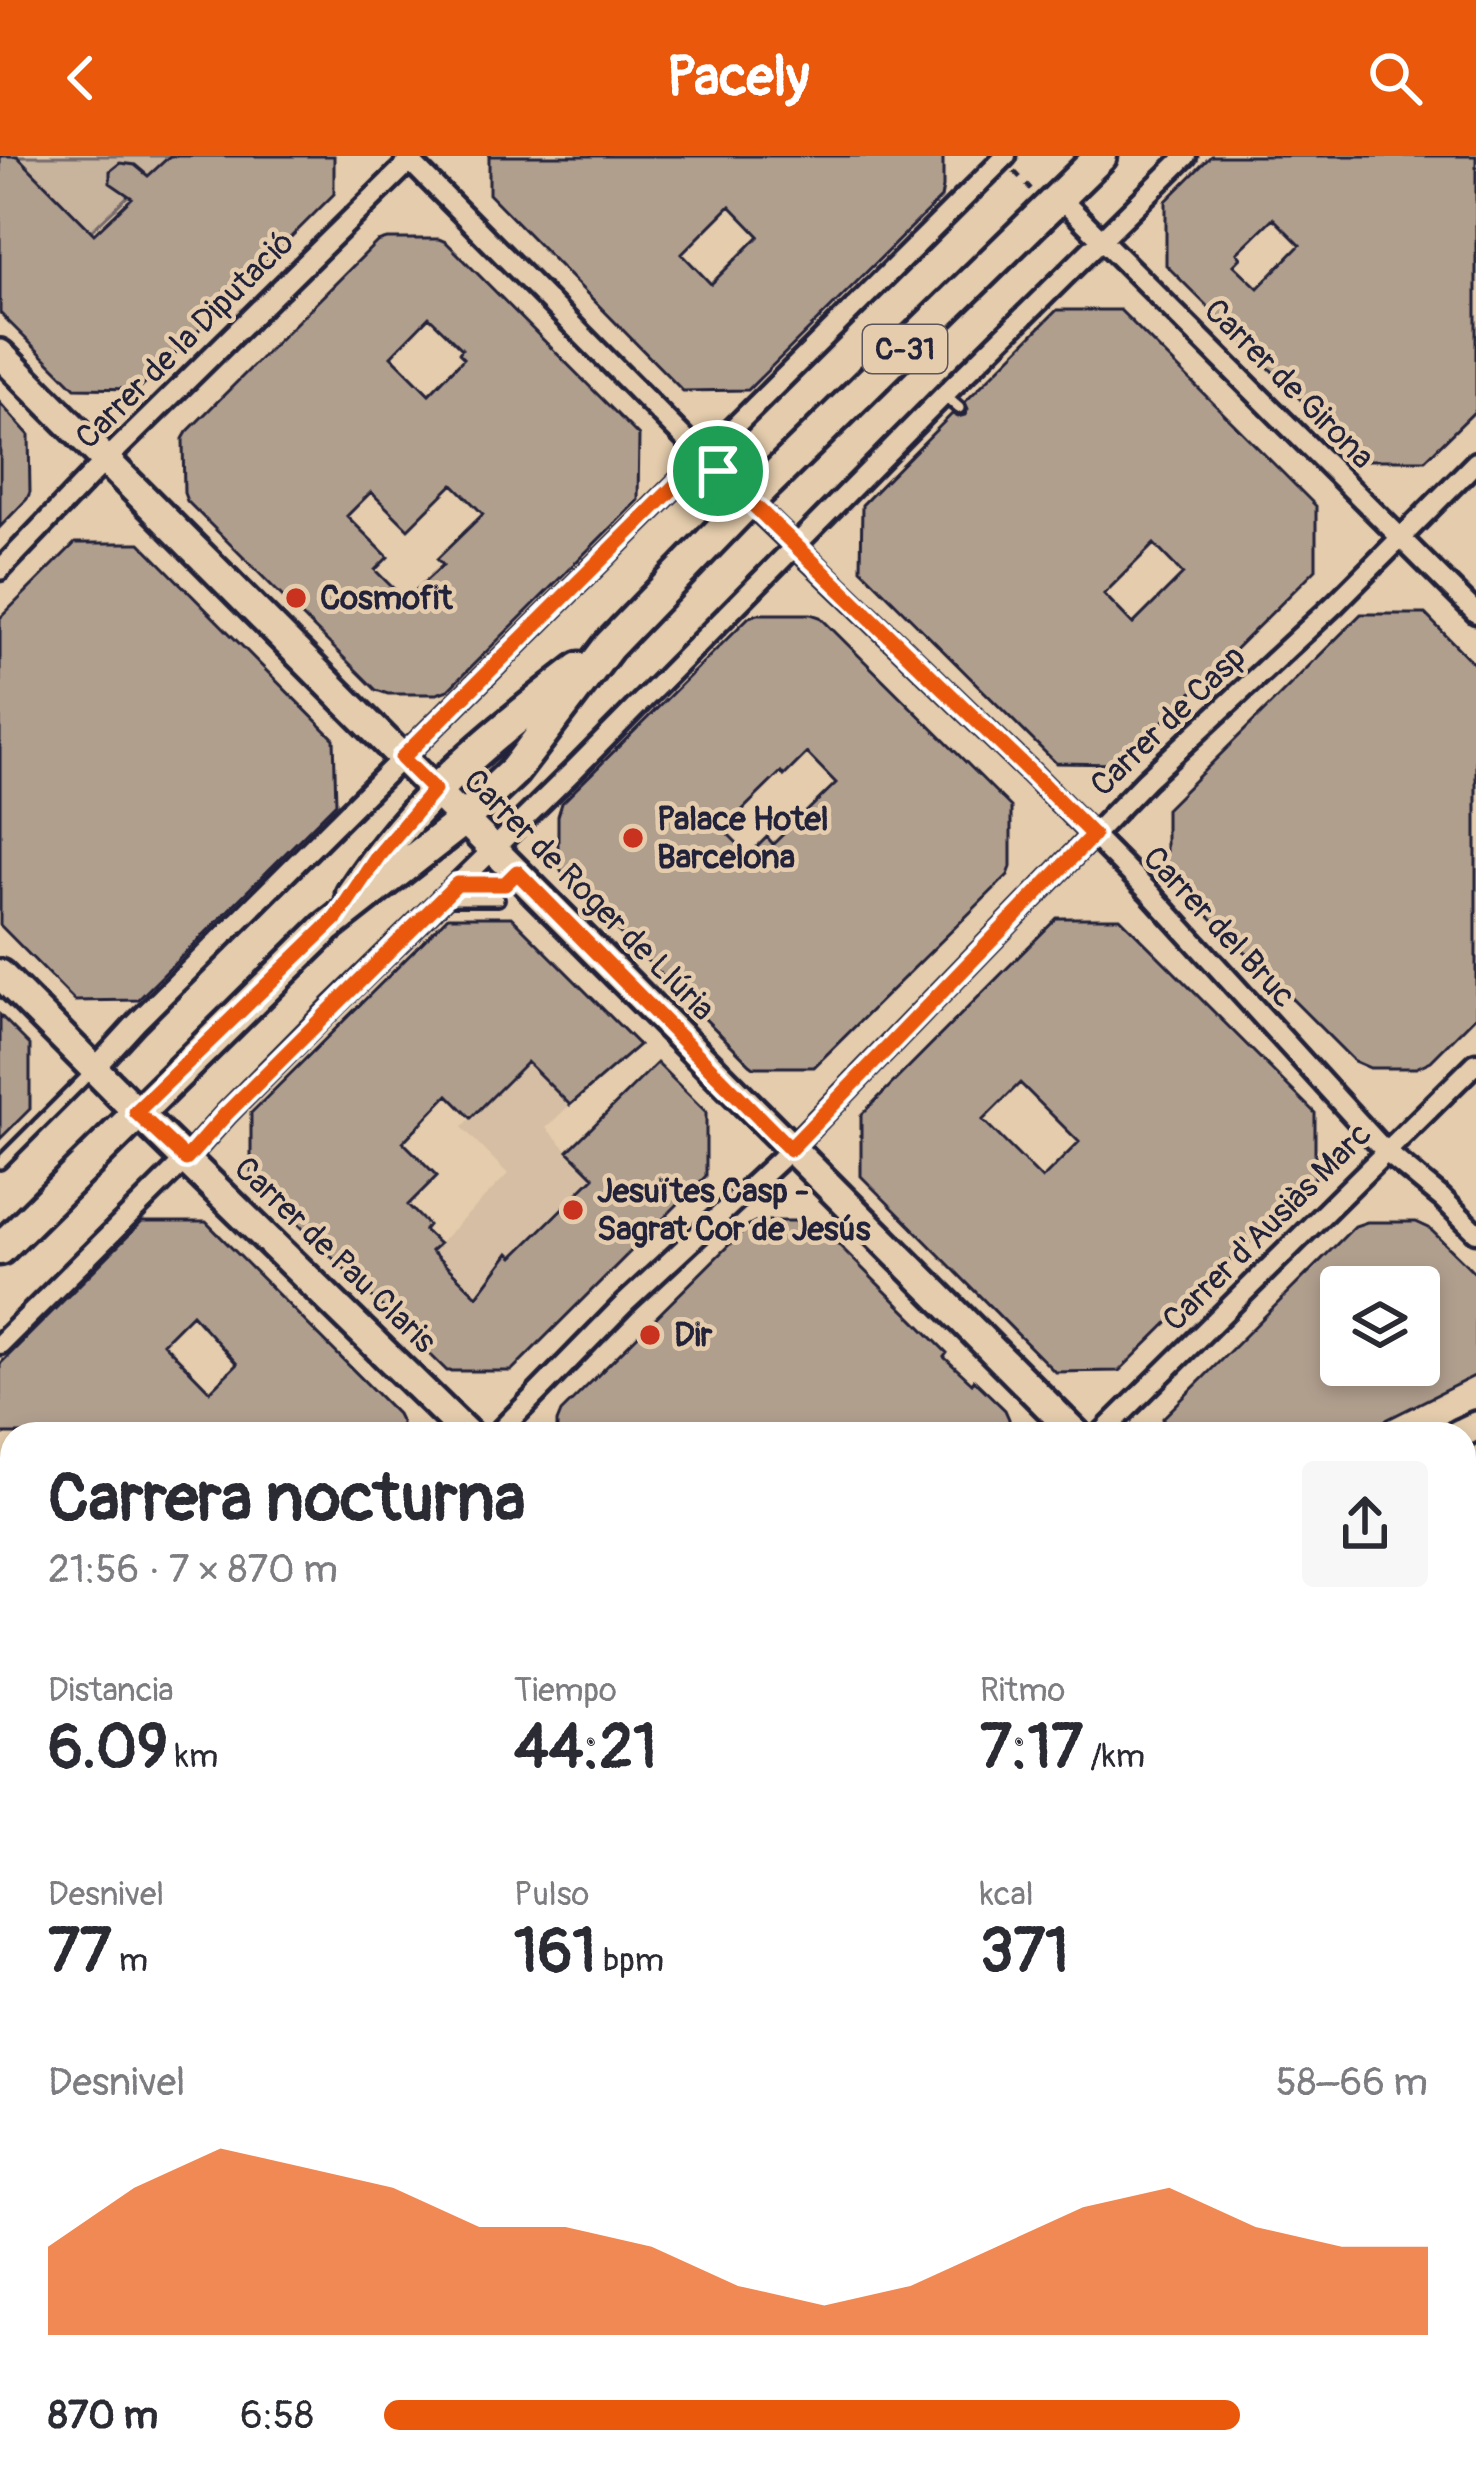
<!DOCTYPE html>
<html lang="es">
<head>
<meta charset="utf-8">
<style>
	body { margin:0; font-family:Pangolin,sans-serif; background:#f7f7f7; color:#2b2b33; height:100vh; display:flex; flex-direction:column; font-size:45px; white-space:nowrap }
	* { box-sizing:border-box; margin:0 }
	p { font-size:39px; color:#7c7c81 }
	.icon { flex:none; width:66px; height:66px; fill:none; stroke:currentColor; stroke-width:2; stroke-linecap:round; stroke-linejoin:round }
	.map { position:relative; flex:1; overflow:hidden }
	.details { position:absolute; left:0px; top:1266px; width:1476px; height:1065px; display:flex; flex-direction:column; background:#fff; border-radius:36px 36px 0 0; box-shadow:0 6px 18px #0003 }
	.details>* { flex:none }
	.fabs { position:absolute; left:1320px; top:1110px; display:grid; gap:24px }
	.fabs a { display:grid; place-items:center; width:120px; height:120px; border-radius:12px; background:#fff; box-shadow:0 6px 18px #0003; font-size:60px }
	.pin { position:absolute; display:grid; place-items:center; width:102px; height:102px; color:#fff; margin:-51px; border:6px solid #fff; border-radius:50%; box-shadow:0 3px 12px #0007 }
	.round { display:grid; place-items:center; flex:none; width:126px; height:126px; border-radius:12px; background:#f7f7f7 }
	.head { display:flex; align-items:center; justify-content:space-between; height:204px; padding:0 48px }
	h1 { font-size:66px; font-weight:700; line-height:90px }
	.metrics { display:grid; grid-template-columns:repeat(3,1fr); gap:18px; height:204px; padding:12px 48px }
	.metrics div { display:grid; align-content:center }
	.metrics b { font-size:60px; font-weight:700 }
	.metrics small { font-size:33px; font-weight:400 }
	.metrics p { font-size:33px }
	.chart { height:336px; padding:24px 48px }
	.chart p { display:flex; justify-content:space-between }
	.chart svg { width:100%; height:216px; margin-top:12px; fill:#ea580c; opacity:.7 }
	ul { padding:0 48px; list-style:none; font-size:39px }
	li { display:grid; grid-template-columns:192px 144px 1fr; align-items:center; height:90px }
	li i { height:30px; border-radius:15px; background:#ea580c }
	header { display:flex; justify-content:space-between; align-items:center; height:156px; padding:0 48px; background:#ea580c; color:#fff; font-size:54px; font-weight:700 }
	.map>svg:first-child { display:block }
	.built { fill:#d5bea3 }
	.green { fill:#c8b39c; stroke:#756a6c; stroke-width:3 }
	.building { fill:#b19f8e; stroke:#22223b; stroke-width:3; fill-rule:evenodd }
	.lines { fill:none; stroke-linecap:round; stroke-linejoin:round }
	.lane-casing { stroke:#22223b; stroke-width:18 }
	.street-casing { stroke:#22223b; stroke-width:27 }
	.secondary-casing { stroke:#22223b; stroke-width:36 }
	.primary-casing { stroke:#22223b; stroke-width:39 }
	.path { stroke:#22223b; stroke-width:4.5; stroke-dasharray:9 9; stroke-linecap:butt }
	.lane { stroke:#e4ccac; stroke-width:9 }
	.street { stroke:#e4ccac; stroke-width:18 }
	.secondary { stroke:#e4ccac; stroke-width:27 }
	.primary { stroke:#e4ccac; stroke-width:30 }
	.route-casing { stroke:#fff; stroke-width:24 }
	.route { stroke:#ea580c; stroke-width:15 }
	.poi-dot { fill:#c8321e; stroke:#e4ccac; stroke-width:4.5 }
	.labels { text-anchor:middle; dominant-baseline:central; stroke-width:9; stroke-linejoin:round; paint-order:stroke }
	.shield { fill:#e4ccac; stroke:#5c555d; stroke-width:3 }
	.shield-label { font-size:30px; font-weight:bold; fill:#22223b }
	.street-label { font-size:33px; fill:#22223b; stroke:#e4ccac }
	.poi-label { font-size:33px; font-weight:bold; fill:#22223b; stroke:#e4ccac; text-anchor:start }
</style>
</head>
<body>
<header><svg class="icon" aria-label="back" viewBox="0 0 24 24"><path d="M15 5l-7 7 7 7"/></svg>Pacely<svg class="icon" aria-label="search" viewBox="0 0 24 24"><circle cx="10" cy="10" r="6"/><path d="M15 15l6 6"/></svg></header>
<div class="map">
<svg width="1476" height="2330" viewBox="0 0 1476 2330">
	<rect width="100%" height="100%" fill="#e4ccac"/>
	<filter id="ink" filterUnits="userSpaceOnUse"><feTurbulence type="fractalNoise" baseFrequency=".00833" numOctaves="2"/><feDisplacementMap in="SourceGraphic" scale="24" xChannelSelector="R" yChannelSelector="G"/><feConvolveMatrix kernelMatrix="1 2 1 2 8 2 1 2 1" color-interpolation-filters="sRGB"/></filter>
	<g filter="url(#ink)">
		<!-- built -->
		<path class="built" d="M592,842L635,885L546,972L589,1016L679,929L706,956V1020L511,1215H447L379,1148L508,1018L462,971Z"/>
		<!-- green -->
		<path class="green" d="M17,0H170L91,75Z"/>
		<!-- building -->
		<path class="building" d="M0,0H17L94,78L132,42L110,27V15L120,7L135,9L148,20L170,0H334V38L232,140L226,134L199,161L205,168L139,233L75,232L0,157Z
			M489,0H943V31L941,42L748,234L683,235L489,38ZM730,50L759,80L711,128L682,98Z
			M1211,0H1476V254L1425,304H1361L1166,109V45ZM1273,62L1300,89L1258,132L1234,109L1241,102L1237,97Z
			M387,83H439L446,86L639,280L638,344L448,534L437,538H388L376,534L187,345L184,337L183,283L187,276L377,86ZM429,161L462,193L459,197L464,202L429,238L391,200ZM453,328L483,358L437,403L443,409L405,444L375,414L388,401L347,360L371,336L408,373Z
			M1057,154H1120L1316,350V413L1120,608L1056,607L861,413L862,349L952,258L958,261L965,259L968,253L965,246ZM1154,388L1183,418L1133,468L1104,438Z
			M0,247L29,279L30,336L27,343L0,371Z
			M75,387H140L334,583L336,647L138,844L75,845L0,769V462Z
			M758,458H811L820,461L1011,651V711L1008,719L814,911H754L750,908L564,721L558,707V660L562,647L749,461ZM807,597L836,627L773,688L767,681L749,699L723,673L781,616L784,620Z
			M1361,458H1425L1476,510V860L1431,905L1416,912H1370L1354,905L1166,717V653Z
			M448,761H511L639,889L570,949L527,906L471,962L448,939L403,986L437,1020L408,1049L428,1069L424,1074L439,1088L431,1095L477,1140L509,1097L513,1101L594,1021L568,995L657,907L706,956V1020L511,1215H447L251,1021V957Z
			M1057,762H1120L1315,957V1021L1119,1215L1055,1216L861,1020V959ZM1020,927L1079,986L1042,1023L983,964Z
			M0,859L30,889V953L0,983Z
			M757,1065H811L818,1068L947,1197L944,1201L972,1227L974,1224L1005,1254L1009,1263V1278H557V1266L561,1256L749,1069Z
			M142,1066H206L397,1258L401,1266V1278H0V1208ZM192,1158L237,1208L210,1235L163,1187Z
			M1367,1066H1416L1429,1072L1476,1118V1219L1358,1278H1164L1163,1262L1355,1070ZM1341,1131H1419V1209H1341Z"/>
		<g class="lines">
			<defs>
				<path id="lane" d="M944,239L959,252
					M463,728L505,729L514,719
					M443,743H498
					M0,1007L90,917
					M1369,2319L1371,2330"/>
				<path id="street" d="M405,0L709,307L1028,614L1148,735L1385,995L1442,1042L1476,1076
					M1059,41L1476,457
					M0,414L94,316L415,0
					M94,913L136,867L1006,0
					M0,1188L186,1003L226,958L332,851L575,613L944,239L1186,0
					M497,1278L624,1148L779,1004L1146,624L1335,448L1476,306
					M1101,1278L1476,907
					M0,1625L12,1638
					M0,1758L12,1771
					M1464,1849L1476,1837
					M1464,2056L1473,2050L1476,2053
					M588,2319L597,2330
					M918,2319L928,2330
					M1058,2319L1066,2330
					M1278,2330L1301,2319"/>
				<path id="secondary" d="M0,198L1076,1278
					M0,818L137,956L467,1278
					M1459,1278L1476,1270
					M1464,1553H1476
					M0,1693L12,1705
					M0,2001L12,1995
					M1464,2280L1476,2292
					M454,2330L461,2319"/>
				<path id="primary" d="M352,738C416,641 489,582 580,512
					M0,1093L326,772L456,670L514,615L609,490L750,344L1101,0"/>
			</defs>
			<!-- lane casing -->
			<use href="#lane" class="lane-casing"/>
			<!-- street casing -->
			<use href="#street" class="street-casing"/>
			<!-- secondary casing -->
			<use href="#secondary" class="secondary-casing"/>
			<!-- primary casing -->
			<use href="#primary" class="primary-casing"/>
			<!-- path -->
			<path class="path" d="M1014,15L1031,33
				M0,2079L12,2089
				M0,2219L12,2221
				M36,2319L42,2330
				M65,2319L73,2330
				M133,2319L147,2330
				M201,2319L204,2330
				M268,2319L282,2330
				M374,2319V2330
				M67,2330L82,2319
				M174,2330L175,2319
				M251,2330L262,2319
				M315,2330L321,2319
				M345,2330L349,2319"/>
			<!-- lane -->
			<use href="#lane" class="lane"/>
			<!-- street -->
			<use href="#street" class="street"/>
			<!-- secondary -->
			<use href="#secondary" class="secondary"/>
			<!-- primary -->
			<use href="#primary" class="primary"/>
		</g>
	</g>
	<g class="lines" filter="url(#ink)">
		<defs>
			<path id="route" d="M704,301L1028,614L1093,679L790,993L517,716L505,728H457L226,958L186,1003L136,956L336,762L378,700L434,634L402,602Z"/>
		</defs>
		<!-- route casing -->
		<use href="#route" class="route-casing"/>
		<!-- route -->
		<use href="#route" class="route"/>
	</g>
	<!-- markers -->
	<g class="poi-dot">
		<circle cx="296" cy="442" r="12"/>
		<circle cx="633" cy="682" r="12"/>
		<circle cx="573" cy="1054" r="12"/>
		<circle cx="650" cy="1179" r="12"/>
	</g>
	<g class="labels">
		<!-- shield labels -->
		<rect class="shield" x="863" y="169" width="84" height="48" rx="9"/>
		<g class="shield-label">
			<text x="905" y="193">C-31</text>
		</g>
		<!-- street labels -->
		<g class="street-label">
			<text transform="translate(185 184) rotate(-45)">Carrer de la Diputació</text>
			<text transform="translate(1289 228) rotate(45)">Carrer de Girona</text>
			<text transform="translate(1168 565) rotate(-44)">Carrer de Casp</text>
			<text transform="translate(589 739) rotate(45)">Carrer de Roger de Llúria</text>
			<text transform="translate(1219 771) rotate(47)">Carrer del Bruc</text>
			<text transform="translate(1267 1071) rotate(-45)">Carrer d'Ausiàs Marc</text>
			<text transform="translate(335 1099) rotate(44)">Carrer de Pau Claris</text>
		</g>
		<!-- poi labels -->
		<g class="poi-label">
			<text x="320" y="442">Cosmofit</text>
			<text x="657" y="663">Palace Hotel<tspan x="657" dy="38">Barcelona</tspan></text>
			<text x="597" y="1035">Jesuïtes Casp -<tspan x="597" dy="38">Sagrat Cor de Jesús</tspan></text>
			<text x="674" y="1179">Dir</text>
		</g>
	</g>
</svg>
<div class="fabs">
<a><svg class="icon" aria-label="layers" viewBox="0 0 24 24"><path d="M12 4l9 5-9 5-9-5zM3 14l9 5 9-5"/></svg></a>
</div>
<div class="pin" style="left:718px;top:315px;background:#1e9e55"><svg class="icon" aria-label="arrive" viewBox="0 0 24 24"><path d="M6 21V4h12l-3 4 3 4H6"/></svg></div>
<section class="details">
<div class="head"><div><h1>Carrera nocturna</h1><p>21:56 · 7 × 870 m</p></div><a class="round"><svg class="icon" aria-label="share" viewBox="0 0 24 24"><path d="M12 15V3M7 8l5-5 5 5M5 13v7h14v-7"/></svg></a></div>
<div class="metrics">
<div><p>Distancia</p><b>6.09<small> km</small></b></div>
<div><p>Tiempo</p><b>44:21</b></div>
<div><p>Ritmo</p><b>7:17<small> /km</small></b></div>
</div>
<div class="metrics">
<div><p>Desnivel</p><b>77<small> m</small></b></div>
<div><p>Pulso</p><b>161<small> bpm</small></b></div>
<div><p>kcal</p><b>371</b></div>
</div>
<div class="chart"><p><span>Desnivel</span>58–66 m</p>
<svg viewBox="0 0 160 44" preserveAspectRatio="none"><path d="M0 44V26L10 14L20 6L30 10L40 14L50 22L60 22L70 26L80 34L90 38L100 34L110 26L120 18L130 14L140 22L150 26L160 26V44z"/></svg>
</div>
<ul>
<li><b>870 m</b>6:58<i style="width:82%"></i></li>
</ul>
</section>
</div>
</body>
</html>
